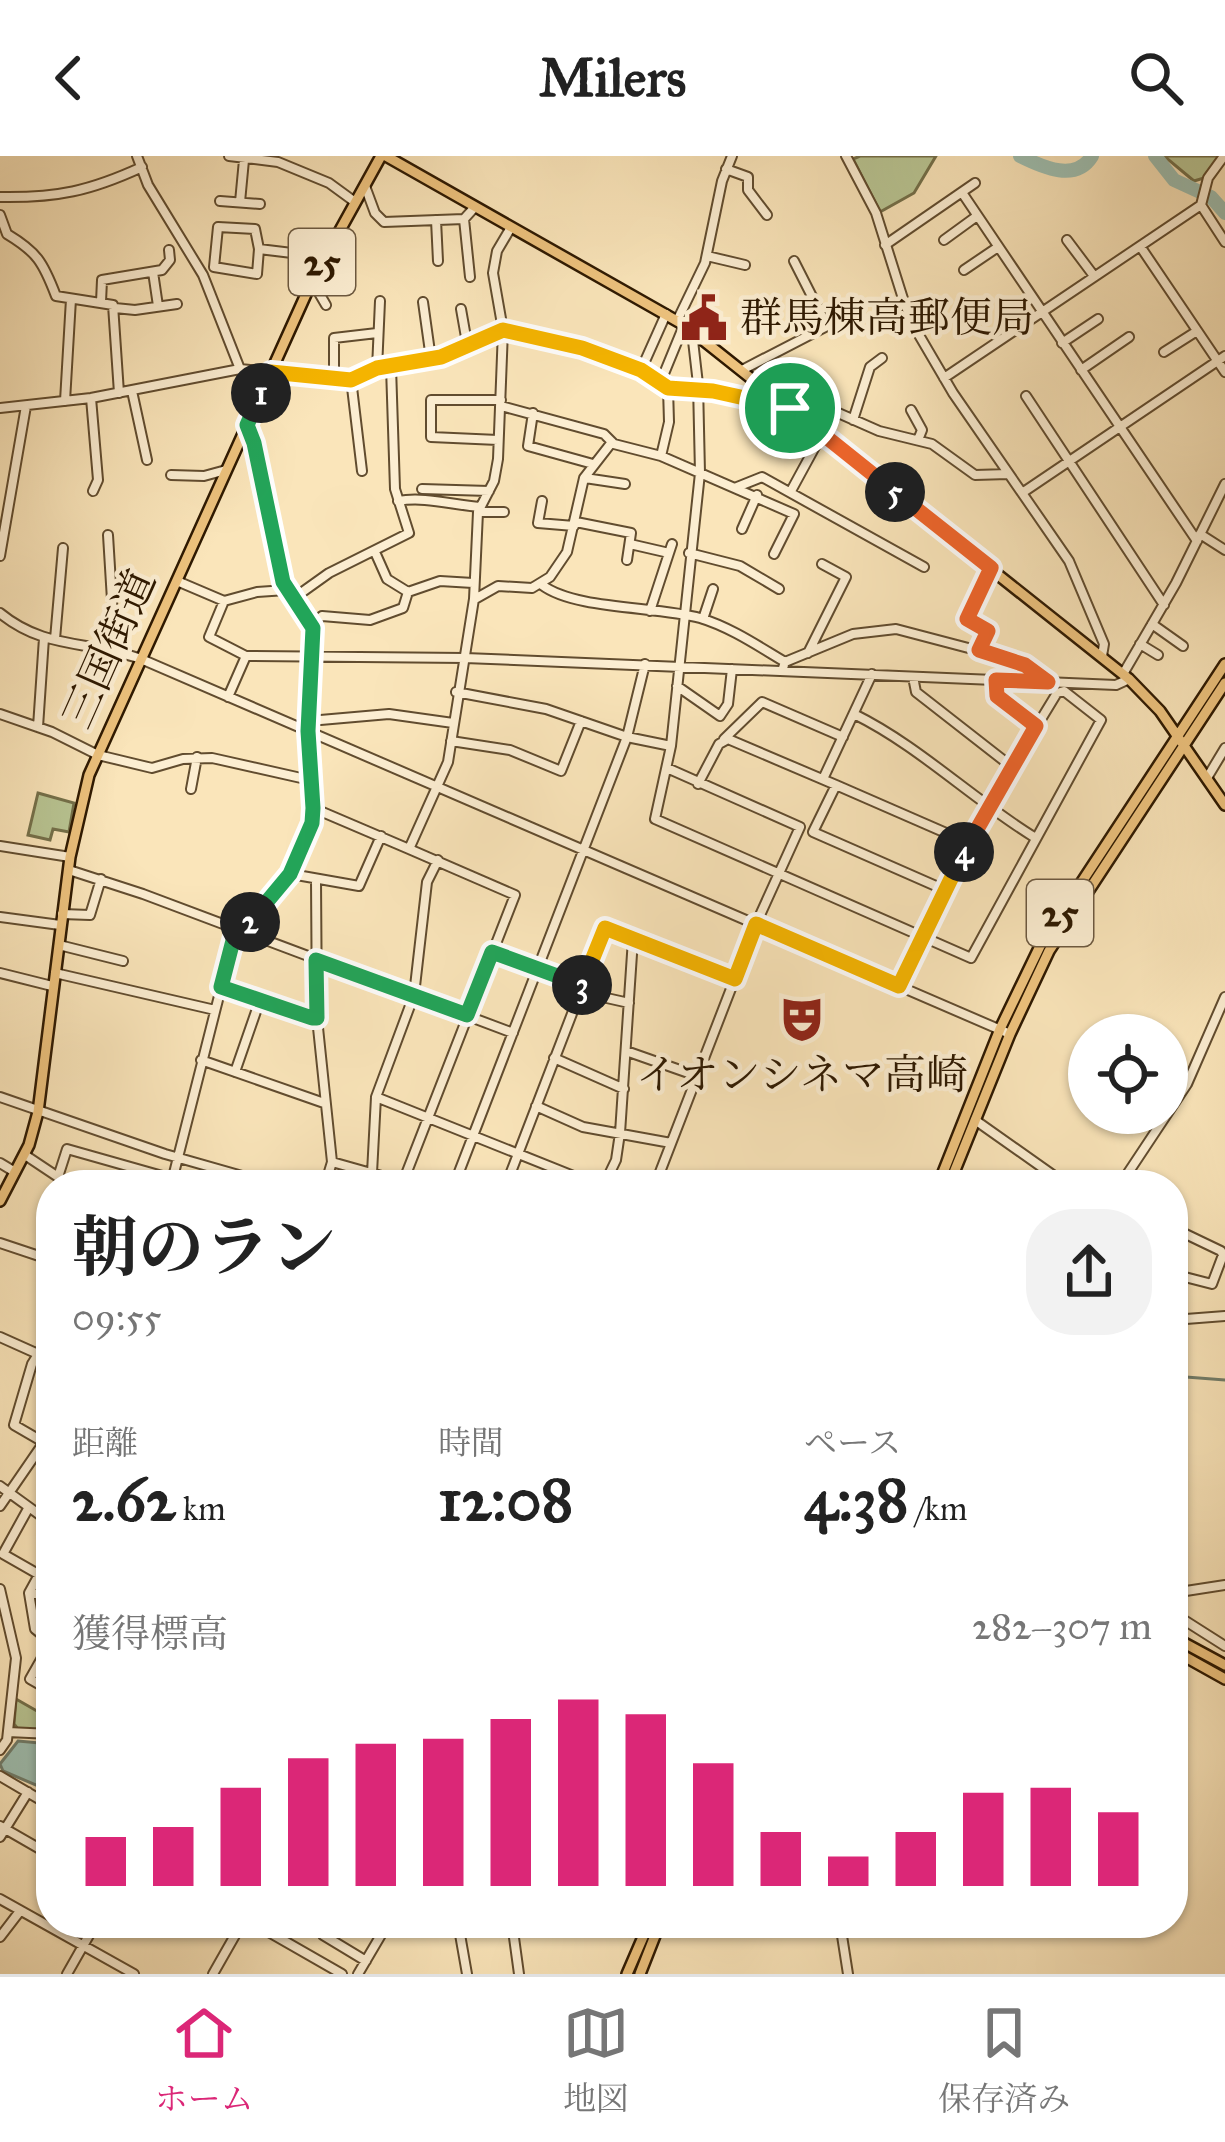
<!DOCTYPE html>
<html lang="ja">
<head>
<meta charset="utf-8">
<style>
	body { margin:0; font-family:"IM FELL Great Primer","Noto Serif JP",serif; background:#f2f2f2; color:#222; height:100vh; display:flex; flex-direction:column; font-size:45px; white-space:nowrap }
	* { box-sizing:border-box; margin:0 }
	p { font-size:39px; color:#767676 }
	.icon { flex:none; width:66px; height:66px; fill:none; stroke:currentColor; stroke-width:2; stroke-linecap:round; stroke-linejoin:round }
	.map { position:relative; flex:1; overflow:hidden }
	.details { position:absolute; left:36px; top:1014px; width:1152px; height:768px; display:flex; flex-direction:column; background:#fff; border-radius:48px; box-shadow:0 3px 9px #0004 }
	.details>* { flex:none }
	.tools { position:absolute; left:1068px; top:858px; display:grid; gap:24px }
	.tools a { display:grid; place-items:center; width:120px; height:120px; border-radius:50%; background:#fff; box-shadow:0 3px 9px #0004; font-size:60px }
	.pin { position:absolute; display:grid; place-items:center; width:102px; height:102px; color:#fff; margin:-51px; border:6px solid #fff; border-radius:50%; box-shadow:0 3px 12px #0007 }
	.km { position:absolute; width:60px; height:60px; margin:-30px; border-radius:50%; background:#222; color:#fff; font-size:33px; line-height:60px; text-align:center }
	.round { display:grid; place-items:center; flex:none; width:126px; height:126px; border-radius:48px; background:#f2f2f2 }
	.overview { display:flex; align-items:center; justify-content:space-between; height:204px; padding:0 36px }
	h1 { font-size:66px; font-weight:700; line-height:90px }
	.stats { display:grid; grid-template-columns:repeat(3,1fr); gap:18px; height:204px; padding:12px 36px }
	.stats div { display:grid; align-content:center }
	.stats b { font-size:60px; font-weight:700 }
	.stats small { font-size:33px; font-weight:400 }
	.stats p { font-size:33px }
	.chart { height:336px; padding:24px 36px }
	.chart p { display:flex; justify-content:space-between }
	.chart svg { width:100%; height:216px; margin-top:12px; stroke:#db2777; stroke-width:6 }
	header { display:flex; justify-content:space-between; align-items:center; height:156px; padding:0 36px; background:#fff; font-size:54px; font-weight:700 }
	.menu { display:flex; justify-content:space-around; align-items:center; height:168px; border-top:3px solid #e0e0e0; background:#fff; font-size:33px; color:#767676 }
	.menu a { display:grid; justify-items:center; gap:6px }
	.menu .selected { color:#db2777 }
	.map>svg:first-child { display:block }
	.green { fill:#b9c694; stroke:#74704a; stroke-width:3 }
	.water { fill:#9ebfb1; stroke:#717d6b; stroke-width:3 }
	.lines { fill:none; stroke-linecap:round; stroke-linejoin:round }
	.stream { stroke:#717d6b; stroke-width:3 }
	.river { stroke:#9ebfb1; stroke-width:14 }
	.minor-casing { stroke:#614c2f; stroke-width:12 }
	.major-casing { stroke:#2e1901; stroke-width:14 }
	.minor { stroke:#fceed2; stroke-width:8 }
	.major { stroke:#edc27d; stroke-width:9 }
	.split-1-casing { stroke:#fff; stroke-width:24 }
	.split-2-casing { stroke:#fff; stroke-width:24 }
	.split-3-casing { stroke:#fff; stroke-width:24 }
	.split-4-casing { stroke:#fff; stroke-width:24 }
	.split-5-casing { stroke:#fff; stroke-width:24 }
	.split-6-casing { stroke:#fff; stroke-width:24 }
	.split-1 { stroke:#f5b400; stroke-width:15 }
	.split-2 { stroke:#22a559; stroke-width:15 }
	.split-3 { stroke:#22a559; stroke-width:15 }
	.split-4 { stroke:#f5b400; stroke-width:15 }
	.split-5 { stroke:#f0652b; stroke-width:15 }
	.split-6 { stroke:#f0652b; stroke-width:15 }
	.labels { text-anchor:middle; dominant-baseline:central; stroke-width:9; stroke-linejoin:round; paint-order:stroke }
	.shield { fill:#fceed2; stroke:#6c5940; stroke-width:3 }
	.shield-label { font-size:39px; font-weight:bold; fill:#2e1901 }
	.poi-label { font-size:42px; fill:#2e1901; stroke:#fceed2; text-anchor:start }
	.street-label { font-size:42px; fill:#2e1901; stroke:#fceed2 }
</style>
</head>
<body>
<header><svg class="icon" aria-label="back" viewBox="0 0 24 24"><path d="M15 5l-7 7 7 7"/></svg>Milers<svg class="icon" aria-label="search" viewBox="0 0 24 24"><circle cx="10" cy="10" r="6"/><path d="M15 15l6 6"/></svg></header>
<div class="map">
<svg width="1225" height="1818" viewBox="0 0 1225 1818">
	<rect width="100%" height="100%" fill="#fae5ba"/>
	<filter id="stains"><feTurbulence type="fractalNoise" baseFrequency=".00167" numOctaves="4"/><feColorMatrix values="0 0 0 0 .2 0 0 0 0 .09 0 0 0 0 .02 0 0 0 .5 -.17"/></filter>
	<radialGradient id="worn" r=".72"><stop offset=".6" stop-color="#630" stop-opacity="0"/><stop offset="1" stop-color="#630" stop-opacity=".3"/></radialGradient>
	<!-- green -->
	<path class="green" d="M860,0H936L914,37L880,56L853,3Z
		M1164,0H1219L1204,22L1194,25Z
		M38,637L74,647L69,676L53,673L50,684L28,679Z
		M16,1543L51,1563V1575L18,1573L14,1568Z"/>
	<!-- water -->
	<path class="water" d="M18,1585L51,1588L50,1635L3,1615L0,1608Z"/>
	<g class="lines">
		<!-- stream -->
		<path class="stream" d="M1173,1220L1225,1224"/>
		<!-- river -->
		<path class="river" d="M1020,0C1044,12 1076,26 1092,0
			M1155,0L1174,24L1211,41L1225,57"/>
		<defs>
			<path id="minor" d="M137,0L148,29L203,119L240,213
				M229,0L278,6L329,27L355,46
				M846,0L876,57L905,149L919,179L953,237L1069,405L1104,488L1102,500
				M1224,0L1208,22L1201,49L1225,86
				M726,13L748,21V34L767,59
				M365,30L375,57L384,66L464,63L474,52
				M963,38L1197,385
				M0,41C57,42 90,35 142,11
				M220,45L260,48
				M240,46L244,4
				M0,59L7,78C37,96 43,106 56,140L113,149L119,237
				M464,63L470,121
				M436,64L438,105
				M944,84L977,60
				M1067,84L1094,120
				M885,89L975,27
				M1140,90L1225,216
				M259,93L255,73L218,71L214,111L257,118L259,93L325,101
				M707,100L745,109
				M794,105L827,170
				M964,114L998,91
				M153,116L158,150
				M312,125L326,149
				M101,146L102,124L162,114L170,104L169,94
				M423,146L431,203
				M115,152L135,154L177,148
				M461,153L467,187
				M677,165L705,107L722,25L732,0
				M692,176L698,228L700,317L671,590L655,663L971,802L1101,564L1064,535L1057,537L1012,611
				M1062,187L1098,163
				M1164,196L1197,175
				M377,213L380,145
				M641,214L666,158
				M742,214L860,153
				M1081,214L1129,181
				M334,220V182L377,177
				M944,222L1201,49
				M351,223L362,315
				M661,225L684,169
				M132,235L147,304
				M1026,240L1164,449
				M91,242L98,324L93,335
				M65,245L71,143
				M501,250L604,278L614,288L661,300L794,358L774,398
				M0,252L91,242L240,213L351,223L377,213L441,201L503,174L582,192L641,214L668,232L681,230L790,252L809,249L836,256L879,275L932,288L975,319L1008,318
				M911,254L922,274L918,284
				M533,257L528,290L593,308
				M853,264L870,211L882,202
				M498,284L431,281V244H501
				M661,300L669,266L668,232
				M171,319L204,320L226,314
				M585,322L625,328
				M737,331L762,321L924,411
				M422,333L489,335
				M791,335L822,278
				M1022,337L1225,200
				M398,345C424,340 453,349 480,351
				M542,345L538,367L574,370
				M478,356H504
				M576,366L631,377L627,404
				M742,373L757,339
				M1200,378L1225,394
				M108,379L115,493
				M630,388L669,397
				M375,396L387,423L408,436
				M689,397L740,410L779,433
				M0,400L26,250
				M177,425L224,445
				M542,429C575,454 658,450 700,462C730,471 758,490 785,506
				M286,434L257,436L224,445L209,481L246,500L465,502L1116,529L1129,523
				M294,442L329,417L409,377L395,333L391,211
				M475,443L498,430L532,432L550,421L567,396L584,322L612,286
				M650,455L672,388
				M0,457C45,494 88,484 141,503L1010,878
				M703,463L713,433
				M312,468L322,460L370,464L403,452L408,436L440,425L473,427
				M1152,468L1183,490
				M55,483L63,392
				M1140,488L1158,499
				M979,494L988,474L967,463L990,412
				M808,497L846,421L822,408
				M782,515L785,506L853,478L896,473L1014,504L1042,518L1048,526
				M1123,518L1176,427L1225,328
				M996,523V540L1036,570
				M677,530L720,560L728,548L732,513
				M456,536L546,553L627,581L671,590
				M228,541L246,500
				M0,558L52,576L98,599L152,612L183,603L212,602L310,624
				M854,558C919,590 972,643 1034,681
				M309,565L389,558L453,567
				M38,571L44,482
				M724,583L762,546L843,581
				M451,585L510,594L561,615L581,565
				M1207,622L1225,592
				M823,623L872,518
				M698,628L719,588L728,583L836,629
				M191,633L197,601
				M313,652L409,693
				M0,690L70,701
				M438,704L427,726L414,839L376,941L596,1029
				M69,714L143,738L513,877
				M291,718L359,730L381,680
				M316,724L317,862L332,1006L325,1029
				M945,734L813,676L836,629L969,687
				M62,758L90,759L101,723
				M0,761L60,769
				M242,775L290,718L312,667L313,652L308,575L313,472L283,426L248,270
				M59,789L123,805
				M492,796L582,831
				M0,817L52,830
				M55,817L215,854
				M899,830L969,687L1012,611L916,536L913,521
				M221,831L317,862
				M580,836L629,847
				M626,895L697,920
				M554,902L624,933
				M201,904L324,947
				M235,916L260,844
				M0,941L165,998L274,1029
				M536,950L583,971L671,987
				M975,964L1067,1029
				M25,999L70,1029
				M332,1006L403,1026L515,739L409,693L448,606L474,443L478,356L494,325L498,303L503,174L493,117L497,95L510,73
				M0,1007L15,1016
				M372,1017L376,941
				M227,1019L253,1029
				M58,1021L67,993L173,1023
				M171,1029L236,773
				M454,1029L627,581L645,508
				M506,1029L605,772L735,823
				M604,1029L616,1004L620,977L633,783
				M655,1029L756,768L800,671L667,612
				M1120,1029L1187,928L1225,841
				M1173,1072L1221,1095L1223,1099L1212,1128L1173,1118
				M0,1087L51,1104
				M40,1100L51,1078
				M1173,1164L1225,1160
				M0,1181L38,1198
				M42,1221L51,1227
				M45,1287L14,1269L32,1208L51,1178
				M51,1324L47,1331L51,1335
				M0,1330L51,1367
				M0,1350L51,1276
				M29,1351L3,1398L38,1418
				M51,1397L29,1437L35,1473L51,1486
				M0,1433L16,1502L7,1584L0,1594
				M29,1437L51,1440
				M1173,1437L1225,1429
				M1173,1457L1225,1490
				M51,1486L30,1523L51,1535
				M8,1576L51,1578
				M0,1620L51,1650
				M0,1670L47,1697L51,1689
				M0,1681L28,1636
				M0,1743L134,1818
				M253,1767L342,1818
				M458,1767L467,1818
				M512,1767L519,1818
				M840,1767L848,1818
				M323,1779L366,1805
				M0,1781L20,1755
				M67,1818L96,1767
				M213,1818L242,1767
				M358,1818L388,1767"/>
			<path id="major" d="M386,0L684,169L1129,523L1160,555L1225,649
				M938,1029L1000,873L1041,788L1225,508
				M949,1029L1010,878L1049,795L1225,527
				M0,1045L29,989L38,956L70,701L89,619L312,125L381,0
				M1173,1481L1225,1509
				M1173,1494L1225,1523
				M627,1818L649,1767
				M640,1818L660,1767"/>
		</defs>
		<!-- minor casing -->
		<use href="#minor" class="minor-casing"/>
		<!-- major casing -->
		<use href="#major" class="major-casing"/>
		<!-- minor -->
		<use href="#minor" class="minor"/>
		<!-- major -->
		<use href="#major" class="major"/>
	</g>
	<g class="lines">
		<defs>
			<path id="split-1" d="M261,237L271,216L351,224L377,212L441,201L503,174L582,192L641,214L668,232L713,235L790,252"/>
			<path id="split-2" d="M250,766L290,718L312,667L313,652L308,575L313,472L283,426L254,287L247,269L261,237"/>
			<path id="split-3" d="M250,766L242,775L236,773L221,831L312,862H317L316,804L467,859L492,796L582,829"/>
			<path id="split-4" d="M582,829L605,772L735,823L756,768L899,830L964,696"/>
			<path id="split-5" d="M895,336L991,412L967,463L988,475L979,494L1025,509L1048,526L996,524L997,540L1036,570L964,696"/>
			<path id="split-6" d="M790,252L895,336"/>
		</defs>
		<!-- split-1 casing -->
		<use href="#split-1" class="split-1-casing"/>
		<!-- split-2 casing -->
		<use href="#split-2" class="split-2-casing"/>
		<!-- split-3 casing -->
		<use href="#split-3" class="split-3-casing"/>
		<!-- split-4 casing -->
		<use href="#split-4" class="split-4-casing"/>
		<!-- split-5 casing -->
		<use href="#split-5" class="split-5-casing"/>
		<!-- split-6 casing -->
		<use href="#split-6" class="split-6-casing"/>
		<!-- split-1 -->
		<use href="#split-1" class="split-1"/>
		<!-- split-2 -->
		<use href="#split-2" class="split-2"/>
		<!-- split-3 -->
		<use href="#split-3" class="split-3"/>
		<!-- split-4 -->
		<use href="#split-4" class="split-4"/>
		<!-- split-5 -->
		<use href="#split-5" class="split-5"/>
		<!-- split-6 -->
		<use href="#split-6" class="split-6"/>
	</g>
	<!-- icons -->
	<defs>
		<symbol id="civic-bare" viewBox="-9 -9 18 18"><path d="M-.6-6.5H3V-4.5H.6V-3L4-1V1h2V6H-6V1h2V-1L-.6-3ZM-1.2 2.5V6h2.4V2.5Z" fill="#8f2418" stroke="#fceed2" stroke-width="2.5" paint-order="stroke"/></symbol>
		<symbol id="theatre-bare" viewBox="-9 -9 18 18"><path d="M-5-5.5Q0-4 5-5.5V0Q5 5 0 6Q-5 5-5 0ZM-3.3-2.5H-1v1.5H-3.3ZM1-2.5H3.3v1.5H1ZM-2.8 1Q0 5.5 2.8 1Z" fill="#8f2418" stroke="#fceed2" stroke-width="2.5" paint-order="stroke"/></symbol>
	</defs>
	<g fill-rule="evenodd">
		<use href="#civic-bare" x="671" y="129" width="66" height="66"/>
		<use href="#theatre-bare" x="769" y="830" width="66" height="66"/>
	</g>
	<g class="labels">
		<!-- shield labels -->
		<g class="shield">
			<rect x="289" y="73" width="66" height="66" rx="9"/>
			<rect x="1027" y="724" width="66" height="66" rx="9"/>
		</g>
		<g class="shield-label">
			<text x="322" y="106">25</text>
			<text x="1060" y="757">25</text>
		</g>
		<!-- poi labels -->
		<g class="poi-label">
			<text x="740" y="162">群馬棟高郵便局</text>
			<text x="802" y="919" text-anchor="middle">イオンシネマ高崎</text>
		</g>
		<!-- street labels -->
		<g class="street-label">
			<text transform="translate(109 493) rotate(-66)">三国街道</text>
		</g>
	</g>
	<rect width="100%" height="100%" filter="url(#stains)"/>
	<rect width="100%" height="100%" fill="url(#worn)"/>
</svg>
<div class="tools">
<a><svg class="icon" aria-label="locate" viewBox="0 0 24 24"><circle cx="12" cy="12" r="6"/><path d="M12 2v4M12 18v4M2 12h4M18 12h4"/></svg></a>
</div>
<div class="pin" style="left:790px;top:252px;background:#1e9e55"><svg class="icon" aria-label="arrive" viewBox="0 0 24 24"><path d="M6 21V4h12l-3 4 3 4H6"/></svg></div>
<b class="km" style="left:261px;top:237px">1</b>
<b class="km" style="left:250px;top:766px">2</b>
<b class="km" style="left:582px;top:829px">3</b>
<b class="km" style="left:964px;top:696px">4</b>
<b class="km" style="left:895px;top:336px">5</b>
<section class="details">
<div class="overview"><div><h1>朝のラン</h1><p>09:55</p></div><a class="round"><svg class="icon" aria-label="share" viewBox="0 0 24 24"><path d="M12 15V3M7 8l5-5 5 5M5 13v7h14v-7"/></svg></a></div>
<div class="stats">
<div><p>距離</p><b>2.62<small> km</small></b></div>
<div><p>時間</p><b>12:08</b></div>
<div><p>ペース</p><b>4:38<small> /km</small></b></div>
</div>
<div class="chart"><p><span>獲得標高</span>282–307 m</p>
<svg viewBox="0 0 160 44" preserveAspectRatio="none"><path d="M5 44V34M15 44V32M25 44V24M35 44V18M45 44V15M55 44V14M65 44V10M75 44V6M85 44V9M95 44V19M105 44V33M115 44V38M125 44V33M135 44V25M145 44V24M155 44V29"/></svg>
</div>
</section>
</div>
<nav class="menu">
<a class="selected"><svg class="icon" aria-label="home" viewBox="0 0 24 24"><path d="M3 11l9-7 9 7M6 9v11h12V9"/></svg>ホーム</a>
<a><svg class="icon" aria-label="map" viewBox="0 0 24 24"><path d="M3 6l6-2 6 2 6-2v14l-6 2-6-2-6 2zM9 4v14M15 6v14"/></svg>地図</a>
<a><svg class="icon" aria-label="saved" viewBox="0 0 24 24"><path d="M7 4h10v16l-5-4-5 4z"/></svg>保存済み</a>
</nav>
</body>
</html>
